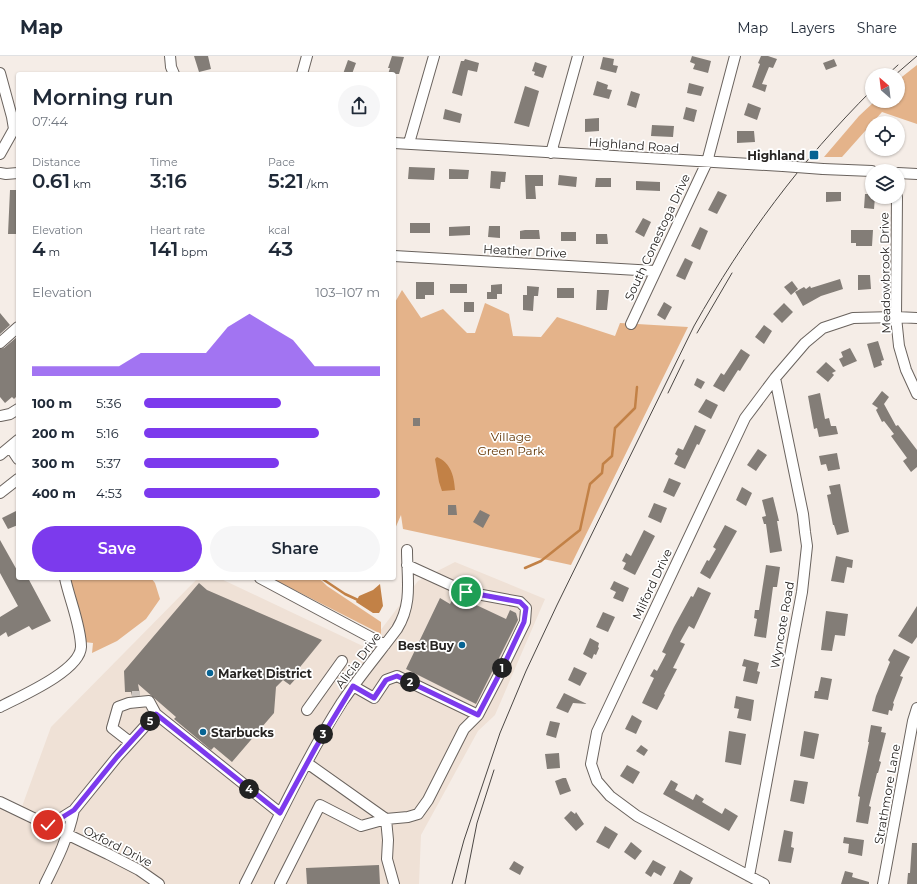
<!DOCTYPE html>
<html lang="en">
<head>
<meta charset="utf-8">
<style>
	body { margin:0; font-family:Montserrat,sans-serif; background:#f6f6f7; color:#1f2937; height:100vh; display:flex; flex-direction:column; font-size:15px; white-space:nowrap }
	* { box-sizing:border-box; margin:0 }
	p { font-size:13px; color:#747a83 }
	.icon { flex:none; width:22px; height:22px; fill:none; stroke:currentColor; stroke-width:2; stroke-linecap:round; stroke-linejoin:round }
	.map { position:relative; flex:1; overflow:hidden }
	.drawer { position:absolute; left:16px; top:16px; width:380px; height:508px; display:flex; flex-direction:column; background:#fff; border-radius:4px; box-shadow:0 1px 3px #0004 }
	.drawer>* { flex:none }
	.needle { width:26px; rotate:332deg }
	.controls { position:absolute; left:865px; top:12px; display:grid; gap:8px }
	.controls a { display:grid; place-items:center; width:40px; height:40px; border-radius:50%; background:#fff; box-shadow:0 1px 3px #0004; font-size:20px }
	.pin { position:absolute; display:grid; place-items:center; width:34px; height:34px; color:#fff; margin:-17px; border:2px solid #fff; border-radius:50%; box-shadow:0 1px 4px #0007 }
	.km { position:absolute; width:20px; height:20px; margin:-10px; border-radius:50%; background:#222; color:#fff; font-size:11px; line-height:20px; text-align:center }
	.round { display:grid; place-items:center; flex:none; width:42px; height:42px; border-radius:21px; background:#f6f6f7 }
	.head { display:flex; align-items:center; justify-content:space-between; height:68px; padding:0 16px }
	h1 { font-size:22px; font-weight:600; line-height:30px }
	.figures { display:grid; grid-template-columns:repeat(3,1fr); gap:6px; height:68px; padding:4px 16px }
	.figures div { display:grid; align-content:center }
	.figures b { font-size:20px; font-weight:600 }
	.figures small { font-size:11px; font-weight:400 }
	.figures p { font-size:11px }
	.chart { height:112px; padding:8px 16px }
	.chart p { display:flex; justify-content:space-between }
	.chart svg { width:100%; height:72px; margin-top:4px; fill:#7c3aed; opacity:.7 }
	.button { display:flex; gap:8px; margin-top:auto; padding:8px 16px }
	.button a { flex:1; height:46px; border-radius:24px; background:#7c3aed; color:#fff; font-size:16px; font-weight:600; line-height:46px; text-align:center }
	.button a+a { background:#f6f6f7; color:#1f2937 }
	ul { padding:0 16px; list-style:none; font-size:13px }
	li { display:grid; grid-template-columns:64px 48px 1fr; align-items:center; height:30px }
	li i { height:10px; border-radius:5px; background:#7c3aed }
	header { display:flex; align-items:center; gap:24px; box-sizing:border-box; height:56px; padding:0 20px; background:#fff; border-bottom:1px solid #e0e1e3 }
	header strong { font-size:19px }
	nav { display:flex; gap:22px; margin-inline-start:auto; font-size:14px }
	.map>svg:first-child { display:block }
	.built { fill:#efe1d6 }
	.green { fill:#e4b38a }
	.water { fill:#c28146 }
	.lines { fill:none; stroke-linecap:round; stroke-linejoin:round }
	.stream { stroke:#c28146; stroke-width:2.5 }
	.building { fill:#837d77 }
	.minor-tunnel { stroke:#ccc5c0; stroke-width:10; stroke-dasharray:10 5; stroke-linecap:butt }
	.minor-casing { stroke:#6a635e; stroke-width:12 }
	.minor { stroke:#fff; stroke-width:10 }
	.tram { stroke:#4b4744; stroke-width:1 }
	.minor-bridge-casing { stroke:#6a635e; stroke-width:12; stroke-linecap:butt }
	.minor-bridge { stroke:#fff; stroke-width:10 }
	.route-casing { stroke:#fff; stroke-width:8 }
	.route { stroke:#7c3aed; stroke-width:5 }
	.poi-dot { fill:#076494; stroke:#fff; stroke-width:1.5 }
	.labels { text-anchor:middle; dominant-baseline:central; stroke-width:3.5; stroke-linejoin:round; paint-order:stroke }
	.street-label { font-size:12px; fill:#272422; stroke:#fff }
	.poi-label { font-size:12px; font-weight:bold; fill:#272422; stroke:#fff; text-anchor:end }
	.park-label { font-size:12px; fill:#613504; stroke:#fff }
</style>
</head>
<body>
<header>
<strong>Map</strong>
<nav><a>Map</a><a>Layers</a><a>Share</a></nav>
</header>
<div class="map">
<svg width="917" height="828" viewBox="0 0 917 828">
	<rect width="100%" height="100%" fill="#f5ede7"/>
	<!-- built -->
	<path class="built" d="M455,506L545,543L495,659L478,675L421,779L419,828H0V746L20,756L51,671L198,522H219L367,592L418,525Z"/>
	<!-- green -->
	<path class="green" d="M917,9V68L882,56L842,101H824L859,60L875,45H898V24Z
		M402,234L421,262L443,253L467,277H475L485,247L509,258L513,280L541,281L557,261L615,280L620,267L688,271L571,509L403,473L401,459L394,475V248Z
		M71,522H151L155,527L160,543L146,563L117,585L92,597L93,587L84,586L71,527Z
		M271,522H319L327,530L381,566V578Z"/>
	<!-- water -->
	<path class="water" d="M437,401C451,407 454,420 455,434L442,435L439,426L435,403Z
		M380,528L383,550L379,557H373L356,546L359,540L373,534Z"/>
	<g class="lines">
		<!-- stream -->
		<path class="stream" d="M525,512L541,505L580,474L590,428L602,417L603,408L612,400L615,372L635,352L637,331
			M321,522L345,538L358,544"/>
	</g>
	<!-- building -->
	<path class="building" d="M194,0H208L211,13L199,16Z
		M392,0L404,1L399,18H388L390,12H388Z
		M692,0L711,5L708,17L693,13L695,8L690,6Z
		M761,0H768L777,3L773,12L769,11L762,28L767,29L765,36L752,31L760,8L758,7Z
		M603,1L614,3L613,9L618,10L616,17L600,13Z
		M465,3L479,7L477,16L468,14L462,40L452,37L461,5H464Z
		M834,3L837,10L826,14L823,7Z
		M348,4L356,7L352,18H343Z
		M535,6L547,10L543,22L534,19L535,16L532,15Z
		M597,25L608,29L607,33L612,34L609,43L593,39Z
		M689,27L704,31L701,40L687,37Z
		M525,30L539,35L529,71L514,67Z
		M631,35L640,38L636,52L627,49Z
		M748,47L761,52L757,64L744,59Z
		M686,51L697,54L694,66L683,63Z
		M445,53L462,58L460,67L443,63Z
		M599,62V75L585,76V63Z
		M652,69L674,70L673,81L651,80Z
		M737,75H754L755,86L737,87Z
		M409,111L435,112L434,124L408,123Z
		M449,113L469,114L468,123H449Z
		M491,115L506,116L505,126H501L500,133L490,132Z
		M525,119H543V130H535L536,143H526Z
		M559,119L577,121L576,131L558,129Z
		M596,122H611V131H595Z
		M636,125L660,126V135L636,134Z
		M10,134H18V178H8Z
		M718,135L727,139L717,158L708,154Z
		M826,136H841V145L826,146Z
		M865,138H872V141H875L874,153L864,152Z
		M643,162L651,166L644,181L635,176Z
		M410,167H430V177H410Z
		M470,170V179L449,180V171Z
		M489,170H500V182L488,181Z
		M700,171L708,175L700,194L691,190Z
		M525,174H539L540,183H520V175Z
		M851,174H873L872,190H856V187H851Z
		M561,176H576V185H561Z
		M596,178H607L608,188H596Z
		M685,202L693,206L685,224L676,220Z
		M858,219H870L871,233L858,234Z
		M840,223L843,233L821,240L803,250L795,236L804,231L806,233L810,230L811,232Z
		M792,225L798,233L791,239L784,231Z
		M416,226H434V239H425V243H416Z
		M450,228H467V237H450Z
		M502,228V238H497V243H487V236H491V229Z
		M527,230L539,231L538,240H534L533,255L523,254V239H527Z
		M557,232H574V242H557Z
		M597,234H609L607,254H596Z
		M464,246H474V256H464Z
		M664,246L672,251L665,264L657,259Z
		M784,247L793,256L782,267L773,258Z
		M0,257L10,269L0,278Z
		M764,269L772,275L764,288L755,281Z
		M18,280V339L14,343L12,341L5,347L0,341V293L4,292Z
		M878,285L884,304L881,305L882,309L874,312L867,288Z
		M850,292L857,305L843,311L839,303L843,301L841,296Z
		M741,293L750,299L740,315L738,314L724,336L713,330L721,317L724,319Z
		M826,306L836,315L832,317L834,319L828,326L816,316Z
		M697,322L705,326L701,333L694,329Z
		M882,335L889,341L884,348L896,370L898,369L917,394V411L911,416L903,405L907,402L891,380L894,378L884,365L882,366L876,354L878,352L872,348Z
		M820,337L825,363L829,362L831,370H836L838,378L819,381L817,372L814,373L808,340Z
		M706,343L718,349L711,363L698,356Z
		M413,362H420V370H413Z
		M695,369L706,374L699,389L697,388L685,413L674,408L678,400L675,398L678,392L683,394Z
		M758,393L767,399L756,415L747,409Z
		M837,397L840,413L828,415L826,408L821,409L819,400Z
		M669,422L681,427L674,441L663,436Z
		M840,428L849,476L837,479L834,469H833L827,439L831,438L829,430Z
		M742,431L752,437L746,450L736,444Z
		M773,441L779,465H777L782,495L770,497L766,468H764L762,461L766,460L762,444Z
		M654,447L667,452L661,467L648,461Z
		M448,449H456L457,459H448Z
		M18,454V469L8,473L2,462Z
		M480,454L490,459L483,472L473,466Z
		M725,469L737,475L710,523L700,517L707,504L709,505L716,493L713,491Z
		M644,474L655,480L635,519L623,513L626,507L622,505L626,497L631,500Z
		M0,484L18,516V522H28L51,565L32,574L29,570L8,581L6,576L0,580V561L18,550L0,517Z
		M836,500L853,504L852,512L847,511L844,527L831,525Z
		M766,509L780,511L777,531H773L766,582L754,580L757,563L754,562L755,554H759Z
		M614,525L629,532L623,546L613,542L616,536L610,533Z
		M199,527L207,534L322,584L296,616L299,619L290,629L283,624L276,631L274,657L232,706L214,691L211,694L174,663L176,661L138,628L140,639L132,640L131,636H125L124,615Z
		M698,531L711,537L694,573L689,570L680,586L685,588L673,612L677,613L664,638L665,639L657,654L642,647L654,622L650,620L654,613L657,615L666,598L662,596L674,571L691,540L693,541Z
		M455,539L506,563L510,554L516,557L518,564L476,648L406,613L440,542L450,548Z
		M917,550V581L912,588L898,580Z
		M826,555L848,558L845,580L835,579L832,595L821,594Z
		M603,556L615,561L608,576L596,571Z
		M590,582L599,587L598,591L599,592L596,599L594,598L592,603L583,598Z
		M894,593L910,601L900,620L903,621L893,647L894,648L892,655L889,654L888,659L872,655L876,640L890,606L888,604Z
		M744,603L759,607L757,615L760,616L757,628L743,625L746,611L742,610Z
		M574,611L587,617L580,630L568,624Z
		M821,621L832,623L828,644L814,642L815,635H818Z
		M564,637L587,648L573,647L568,657L556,652Z
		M736,640L754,644L751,665L737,662L739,653L734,652Z
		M632,659L642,665L636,678L625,673Z
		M550,665L560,667L556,682L546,679Z
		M871,669L882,671L881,676L886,677L879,705L881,706L878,717H877L869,750L871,751L868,768L856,766L860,741L858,740L869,686H868Z
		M729,675L746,678L741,709L725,706Z
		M804,675L819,678L814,703L800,700Z
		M641,689L648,694L644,700L636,695Z
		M559,697L560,712L547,713L545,698Z
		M627,709L640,716L633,728L620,720Z
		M563,722H566L571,735L560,739L555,725Z
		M671,724L678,728L675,734L693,744L696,738L704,743L702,746L722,758L725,752L738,760L729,775L663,738Z
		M794,724L808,726L804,748L790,745Z
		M571,755L575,758L576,756L584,768L576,775L564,762Z
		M605,770L618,778L609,793L596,786Z
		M784,774L793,776L791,791L794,792L791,807L778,805Z
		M844,781L864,784L862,800L848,797L849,788L843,787Z
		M631,786L642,795L635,804L624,796Z
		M912,787H917V828H907L908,817H910Z
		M653,804L666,811L661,820L654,816L651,821L645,817Z
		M514,805L524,811L520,819L509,813Z
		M379,809L380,828H307L306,812Z
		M680,814L693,822L690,828H673Z
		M845,815L853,817L852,821L869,826V828H841Z"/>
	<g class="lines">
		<!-- minor-tunnel -->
		<path class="minor-tunnel" d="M132,640H140"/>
		<defs>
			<path id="minor" d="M170,0L171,11L174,18
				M0,17L12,61L14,73L0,98
				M302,18L307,0
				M394,87L783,110
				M409,87L434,0
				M551,97L578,0
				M823,113L872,115
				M0,117L6,118L18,117
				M898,117L917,118
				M897,141L896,261L899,290L906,314L917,338
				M394,200L655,215
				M631,268L707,106L735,0
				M0,287L18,271
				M0,360L10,358L18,353
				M10,391L18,403
				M0,399L18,384
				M0,437L18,423
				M260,522L385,589
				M353,630L374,642L386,624L397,620L478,659L501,615L525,566L526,552L520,546L466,536L407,509
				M0,651C19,641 80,615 81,591C81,570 69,542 65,522
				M307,654L342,605
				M130,686L112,672L118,651L129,647L149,645L156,658
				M307,707L386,763L408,761L418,758L428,744L464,673L478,659
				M0,746L108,798L139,814L159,828
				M48,769L58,764L74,754L117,701L156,658L280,757
				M749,820L802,536L807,490L805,476L803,458L775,322
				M45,828C58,802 68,782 74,754
				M245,828C276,767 305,704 342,646C359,621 379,597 397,573C413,547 407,523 407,494
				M280,828L320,749L361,770L386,763L388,784L387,803L394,828
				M764,828L637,760L610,740L597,725L591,708L597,676L745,362L775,322L805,287L823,272L853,262L896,261L917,262
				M883,828L913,665L917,652"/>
		</defs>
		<!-- minor casing -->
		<use href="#minor" class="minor-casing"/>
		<!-- minor -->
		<use href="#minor" class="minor"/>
		<!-- tram -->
		<path class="tram" d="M887,19L898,9
			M895,19L917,0
			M697,277L732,217
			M668,337L684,304
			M452,828L464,784L500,677L526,615L557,549L694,270C744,181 800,106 872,34
			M465,828L477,767L494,714"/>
		<defs>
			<path id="minor-bridge" d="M783,110L823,113"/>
		</defs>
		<!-- minor-bridge casing -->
		<use href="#minor-bridge" class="minor-bridge-casing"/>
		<!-- minor-bridge -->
		<use href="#minor-bridge" class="minor-bridge"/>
	</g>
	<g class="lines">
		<defs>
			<path id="route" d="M48,769L58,764L74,754L117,701L156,658L280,757L316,691L353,630L374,642L386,624L397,620L478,659L501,615L524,566L526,552L520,546L466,536"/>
		</defs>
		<!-- route casing -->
		<use href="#route" class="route-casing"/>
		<!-- route -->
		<use href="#route" class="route"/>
	</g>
	<!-- markers -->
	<g class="poi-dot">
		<rect x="809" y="94" width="10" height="10" rx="2"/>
		<circle cx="462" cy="589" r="4"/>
		<circle cx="210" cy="617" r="4"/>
		<circle cx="203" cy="676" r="4"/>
	</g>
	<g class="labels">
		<!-- street labels -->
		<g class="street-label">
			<text transform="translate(634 89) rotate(4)">Highland Road</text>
			<text transform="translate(657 181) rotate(-65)">South Conestoga Drive</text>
			<text transform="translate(525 195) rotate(3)">Heather Drive</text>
			<text transform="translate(885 217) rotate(-91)">Meadowbrook Drive</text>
			<text transform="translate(652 528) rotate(-65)">Milford Drive</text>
			<text transform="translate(782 569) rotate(-80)">Wyncote Road</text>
			<text transform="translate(358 604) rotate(-53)">Alicia Drive</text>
			<text transform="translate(887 738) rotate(-80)">Strathmore Lane</text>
			<text transform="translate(118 790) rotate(27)">Oxford Drive</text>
		</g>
		<!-- poi labels -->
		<g class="poi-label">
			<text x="805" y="99">Highland</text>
			<text x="454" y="589">Best Buy</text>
			<text x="218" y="617" text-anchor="start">Market District</text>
			<text x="211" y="676" text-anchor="start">Starbucks</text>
		</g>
		<!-- park labels -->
		<g class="park-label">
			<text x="511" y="380">Village<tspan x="511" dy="14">Green Park</tspan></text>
		</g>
	</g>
</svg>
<div class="controls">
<a><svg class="needle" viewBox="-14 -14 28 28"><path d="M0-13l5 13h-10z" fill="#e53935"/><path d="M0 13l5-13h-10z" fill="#747a83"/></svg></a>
<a><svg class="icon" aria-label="locate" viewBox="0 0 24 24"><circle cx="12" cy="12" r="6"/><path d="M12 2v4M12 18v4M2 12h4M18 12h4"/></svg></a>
<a><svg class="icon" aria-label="layers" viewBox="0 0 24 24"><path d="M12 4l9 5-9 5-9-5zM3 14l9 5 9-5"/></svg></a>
</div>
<div class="pin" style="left:466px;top:536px;background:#1e9e55"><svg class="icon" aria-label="arrive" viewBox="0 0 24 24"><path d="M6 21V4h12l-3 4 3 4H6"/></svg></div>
<div class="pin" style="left:48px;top:769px;background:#d93025"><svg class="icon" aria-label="check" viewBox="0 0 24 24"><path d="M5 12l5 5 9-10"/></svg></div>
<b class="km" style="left:502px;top:612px">1</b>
<b class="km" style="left:410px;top:626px">2</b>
<b class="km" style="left:323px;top:678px">3</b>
<b class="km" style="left:249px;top:733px">4</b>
<b class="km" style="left:150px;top:665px">5</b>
<section class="drawer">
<div class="head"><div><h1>Morning run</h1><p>07:44</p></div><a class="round"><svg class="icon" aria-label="share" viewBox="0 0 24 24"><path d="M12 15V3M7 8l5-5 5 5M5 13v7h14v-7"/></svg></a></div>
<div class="figures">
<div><p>Distance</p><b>0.61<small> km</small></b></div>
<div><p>Time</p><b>3:16</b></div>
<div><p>Pace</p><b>5:21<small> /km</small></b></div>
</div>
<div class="figures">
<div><p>Elevation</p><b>4<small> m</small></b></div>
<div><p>Heart rate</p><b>141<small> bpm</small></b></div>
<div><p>kcal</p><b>43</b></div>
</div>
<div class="chart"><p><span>Elevation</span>103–107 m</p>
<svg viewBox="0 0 160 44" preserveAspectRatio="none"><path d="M0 44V38L10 38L20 38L30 38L40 38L50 30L60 30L70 30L80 30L90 14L100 6L110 14L120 22L130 38L140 38L150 38L160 38V44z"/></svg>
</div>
<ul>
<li><b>100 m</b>5:36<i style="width:58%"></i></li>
<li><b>200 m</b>5:16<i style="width:74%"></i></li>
<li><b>300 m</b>5:37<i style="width:57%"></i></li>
<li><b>400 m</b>4:53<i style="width:100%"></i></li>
</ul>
<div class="button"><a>Save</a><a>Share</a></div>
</section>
</div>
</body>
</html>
